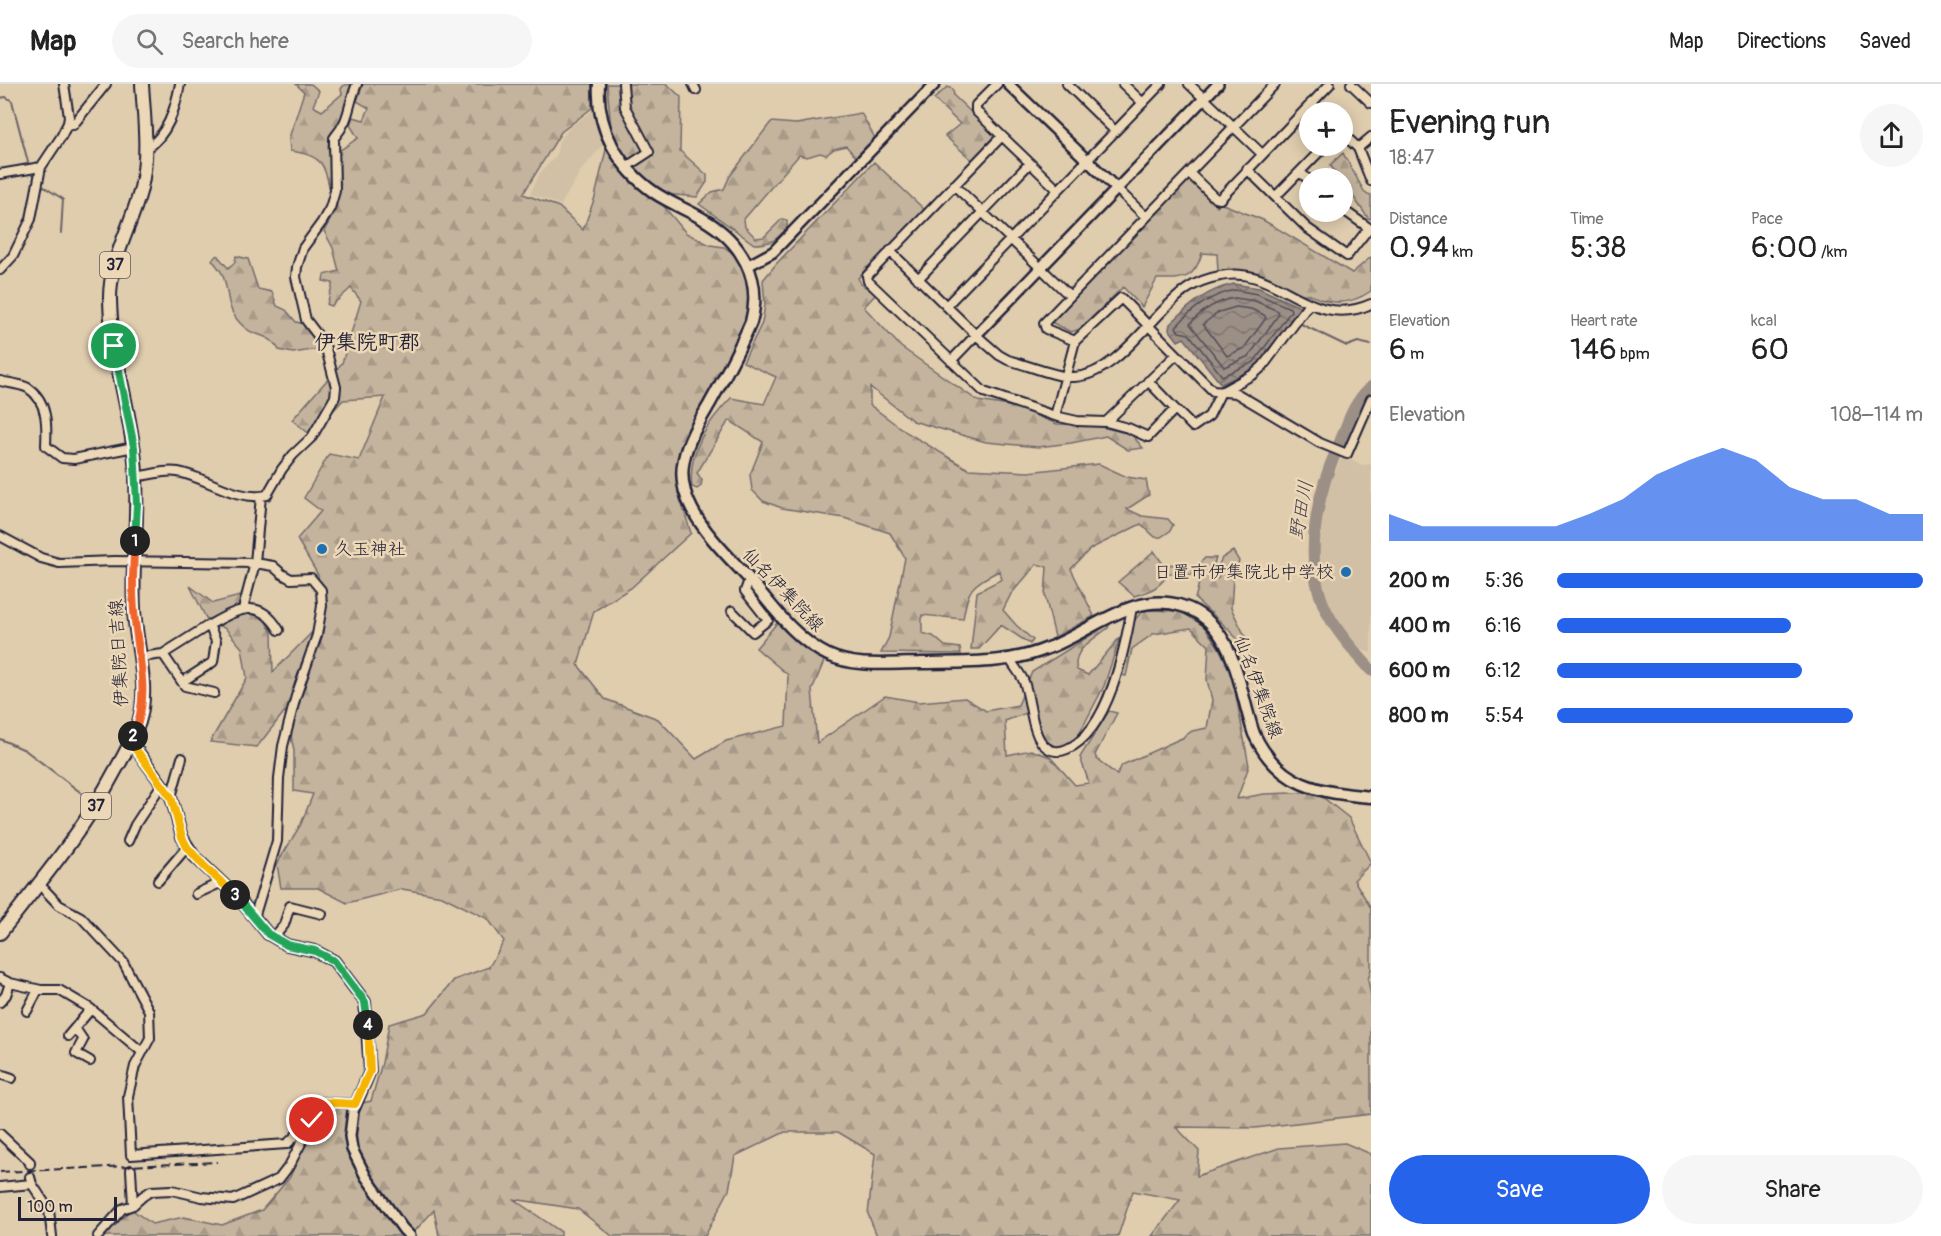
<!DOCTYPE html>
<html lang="en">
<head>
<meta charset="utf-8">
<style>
	body { margin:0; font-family:Pangolin,"Klee One",sans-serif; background:#f6f6f6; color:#222; height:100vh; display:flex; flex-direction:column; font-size:22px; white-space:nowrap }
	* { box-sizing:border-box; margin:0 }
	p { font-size:20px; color:#767676 }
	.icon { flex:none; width:33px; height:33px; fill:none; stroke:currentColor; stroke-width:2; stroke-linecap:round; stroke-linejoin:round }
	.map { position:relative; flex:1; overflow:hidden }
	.details { display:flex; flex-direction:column; background:#fff; width:570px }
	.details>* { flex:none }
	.tools { position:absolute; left:1299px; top:18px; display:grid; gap:12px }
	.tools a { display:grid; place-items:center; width:54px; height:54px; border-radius:50%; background:#fff; box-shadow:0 3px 15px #0003; font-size:30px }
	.scale { position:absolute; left:18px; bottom:15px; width:99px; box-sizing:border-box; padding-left:6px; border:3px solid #22223b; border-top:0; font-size:16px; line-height:21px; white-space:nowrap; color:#22223b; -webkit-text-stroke:4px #ecd8b6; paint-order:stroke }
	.pin { position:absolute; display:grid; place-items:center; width:51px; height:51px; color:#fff; margin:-26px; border:3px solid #fff; border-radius:50%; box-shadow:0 2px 6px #0007 }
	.km { position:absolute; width:30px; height:30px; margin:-15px; border-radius:50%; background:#222; color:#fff; font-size:16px; line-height:30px; text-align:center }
	.round { display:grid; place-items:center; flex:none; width:63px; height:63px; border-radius:32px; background:#f6f6f6 }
	.headline { display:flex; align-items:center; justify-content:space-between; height:102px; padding:0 18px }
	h1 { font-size:33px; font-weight:600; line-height:45px }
	.stats { display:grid; grid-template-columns:repeat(3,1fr); gap:9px; height:102px; padding:6px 18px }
	.stats div { display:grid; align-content:center }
	.stats b { font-size:30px; font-weight:600 }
	.stats small { font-size:16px; font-weight:400 }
	.stats p { font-size:16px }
	.chart { height:168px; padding:12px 18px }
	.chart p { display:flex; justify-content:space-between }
	.chart svg { width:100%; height:108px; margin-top:6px; fill:#2563eb; opacity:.7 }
	.button { display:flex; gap:12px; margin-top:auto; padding:12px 18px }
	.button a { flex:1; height:69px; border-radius:36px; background:#2563eb; color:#fff; font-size:24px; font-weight:600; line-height:69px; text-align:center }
	.button a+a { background:#f6f6f6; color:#222 }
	ul { padding:0 18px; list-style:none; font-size:20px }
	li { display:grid; grid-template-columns:96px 72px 1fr; align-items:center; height:45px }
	li i { height:15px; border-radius:8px; background:#2563eb }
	header { display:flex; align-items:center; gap:36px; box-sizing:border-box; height:84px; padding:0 30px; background:#fff; border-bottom:2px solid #e0e0e0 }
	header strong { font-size:28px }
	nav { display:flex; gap:33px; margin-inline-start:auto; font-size:21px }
	.search { width:420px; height:54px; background:#f6f6f6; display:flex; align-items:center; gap:15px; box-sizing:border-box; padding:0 21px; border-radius:33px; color:#767676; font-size:22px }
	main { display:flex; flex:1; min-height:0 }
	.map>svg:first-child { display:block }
	.built { fill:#d1c0a5 }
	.forest { fill:url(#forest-firs); stroke:#736b6c; stroke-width:1.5 }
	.water { fill:url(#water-waves); stroke:#6b6368; stroke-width:1.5 }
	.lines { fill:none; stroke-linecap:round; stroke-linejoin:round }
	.shore { stroke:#534e59; stroke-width:1.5 }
	.stream { stroke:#6b6368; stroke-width:2 }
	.river { stroke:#9c8f86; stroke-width:12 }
	.minor-casing { stroke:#22223b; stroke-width:12 }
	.tertiary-casing { stroke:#22223b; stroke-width:14 }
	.secondary-casing { stroke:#22223b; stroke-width:15 }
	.primary-casing { stroke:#22223b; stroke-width:16 }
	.minor { stroke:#ecd8b6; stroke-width:8 }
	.tertiary { stroke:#ecd8b6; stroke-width:9 }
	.secondary { stroke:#ecd8b6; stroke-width:10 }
	.primary { stroke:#ecd8b6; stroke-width:12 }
	.rail { stroke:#22223b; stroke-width:2; stroke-dasharray:9 4.5; stroke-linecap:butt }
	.split-1-casing { stroke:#fff; stroke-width:12 }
	.split-2-casing { stroke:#fff; stroke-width:12 }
	.split-3-casing { stroke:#fff; stroke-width:12 }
	.split-4-casing { stroke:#fff; stroke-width:12 }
	.split-5-casing { stroke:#fff; stroke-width:12 }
	.split-1 { stroke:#22a559; stroke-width:8 }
	.split-2 { stroke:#f0652b; stroke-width:8 }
	.split-3 { stroke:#f5b400; stroke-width:8 }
	.split-4 { stroke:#22a559; stroke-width:8 }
	.split-5 { stroke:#f5b400; stroke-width:8 }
	.poi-dot { fill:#1f6fb2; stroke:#ecd8b6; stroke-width:2 }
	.labels { text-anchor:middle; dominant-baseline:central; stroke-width:5; stroke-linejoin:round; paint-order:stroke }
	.shield { fill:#ecd8b6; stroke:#5f5960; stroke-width:1.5 }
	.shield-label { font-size:16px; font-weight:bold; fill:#22223b }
	.poi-label { font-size:18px; fill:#22223b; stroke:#ecd8b6; text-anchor:start }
	.street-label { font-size:18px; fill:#22223b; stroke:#ecd8b6 }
	.water-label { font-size:20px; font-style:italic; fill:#474352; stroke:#ecd8b6 }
	.quarter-label { font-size:21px; font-weight:bold; fill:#22223b; stroke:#ecd8b6 }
</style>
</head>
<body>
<header>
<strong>Map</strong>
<div class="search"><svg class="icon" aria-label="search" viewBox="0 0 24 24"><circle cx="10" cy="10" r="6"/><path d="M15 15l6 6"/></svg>Search here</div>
<nav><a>Map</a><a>Directions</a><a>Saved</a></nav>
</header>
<main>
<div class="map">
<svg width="1371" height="1152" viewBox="0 0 1371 1152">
	<defs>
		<pattern id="forest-firs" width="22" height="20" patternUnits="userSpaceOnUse" patternTransform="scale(1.5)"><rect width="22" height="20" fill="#c4b49d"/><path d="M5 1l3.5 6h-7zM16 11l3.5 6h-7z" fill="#a89a88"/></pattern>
		<pattern id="water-waves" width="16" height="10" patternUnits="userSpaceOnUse" patternTransform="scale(1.5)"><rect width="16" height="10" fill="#9c8f86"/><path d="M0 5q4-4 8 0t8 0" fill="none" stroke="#7f746f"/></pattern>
	</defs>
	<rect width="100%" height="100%" fill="#e0cdae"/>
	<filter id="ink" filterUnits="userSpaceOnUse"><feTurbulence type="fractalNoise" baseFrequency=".0167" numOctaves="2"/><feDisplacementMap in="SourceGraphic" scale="12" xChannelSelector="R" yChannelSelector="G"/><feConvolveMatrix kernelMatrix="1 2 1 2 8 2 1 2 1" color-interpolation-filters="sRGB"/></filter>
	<g filter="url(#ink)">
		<!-- built -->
		<path class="built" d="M595,25L599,43L605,58L580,88L561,121L530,110L540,89L556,72L559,57L571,42Z
			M1342,372L1362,381L1371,380V569L1357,564L1349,557L1329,521L1324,509L1316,468L1317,452L1329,404Z"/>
		<!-- forest -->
		<path class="forest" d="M296,0H311L319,7L313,22L322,27L342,10L341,5L344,1L354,0L346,31L330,52L328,62L332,89L331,110C324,80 323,71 290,67L289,54L304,8Z
			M363,0H592V24L561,48L523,110L559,123L583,146L595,113L611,44L607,0H667L681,13L680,67L707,91V98L697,113L665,110L661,119L686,149L710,161L724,163L738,173L747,187L752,213L748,236L679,382L678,408L691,449L631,504L594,527L578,581L605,615L658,635L696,675L726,657L786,642L788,591L756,564L777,539L825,575L812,606L817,659L885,612L919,618L965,614L986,627L1018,621L1032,588L1110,539L1108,544C1094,555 1071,566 1077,586L1088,591L1120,553L1104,602L1076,656L1059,664L1046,659L1037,640L1026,629L1005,637L1007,671L1031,666L1050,673L1075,701L1089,699L1080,673L1109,627L1117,629L1095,671L1097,675L1117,691L1122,681L1182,654L1192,647L1207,644L1212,616L1207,596L1209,562L1191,544L1153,550L1132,565L1126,592L1121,591L1133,538L1143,526L1180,527L1204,542L1219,564L1232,590L1249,682L1237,715L1264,710L1316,708L1349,734L1371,779L1354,796L1371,824V885L1368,896L1371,912V1030L1255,1044L1176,1043L1199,1067L1197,1092L1279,1064L1345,1059L1371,1070V1152H1152L1180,1116L1133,1107L1118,1152H877L868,1130L875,1070L838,1048H785L735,1072L729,1106L705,1152H612L578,1125L513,1115L561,1148V1152H439L434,1126L413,1149L414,1152H105L131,1125L152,1140L184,1133L222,1141L262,1126L290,1093L311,1042L336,1025L371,1017L382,979L389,940L427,929L454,896L489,883L504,857L488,835L442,812L402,805L347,819L318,804H281L277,780L301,740L313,710L294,707V666L285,627L257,663L210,658L247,594L242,564L226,545L206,534L190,502L213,519L240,512L257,523L272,548L273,588L324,536L318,491L297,455L321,427L304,414L329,370L359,376L385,313L343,316L311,351L292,336L342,279L361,217L351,204L331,222L327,220L333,199L323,197L324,191L339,187L333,164L324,147L336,126L340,95L339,67L358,54L350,41L353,33L364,36L369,24L357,17Z
			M947,3L953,5L954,12L995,51L972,76L945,52L960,40L934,15Z
			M861,29L875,54L856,73L846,62L834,65L826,71L820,69L807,73L799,71L744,135L745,143L756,154L764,153L782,135L787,136V144C775,157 772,160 754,160L699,120L712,108L724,105L730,92L771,38L796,40Z
			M1343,69L1365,109L1371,111V135L1368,134L1343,98L1342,94H1340L1330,81Z
			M874,78L925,126L858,194L861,200L876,210L864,223L901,263L978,317L1015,323L1057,340L1093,341L1131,350L1143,364L1128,366L1106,352L1071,359L1038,363L986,358L913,337L870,303V321L906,348L968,385L1028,388L1099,380L1127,393L1146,396L1149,411L1127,425L1142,432L1168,435L1173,441L1170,447L1161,453H1155L1141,440L1090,465L1071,485L1094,532L1055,553L1045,512L1047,483L1037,480L1011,510L1003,526L1016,541L1033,556L1030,560L1001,541L979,565H971L977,508L1002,495L999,487C971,501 968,504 963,535L922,531V549L933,552L945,562L960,564L961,570L881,569L889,553L905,474L890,449L844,434L782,424L763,417L752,406L750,391L763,358L729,336L697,389L702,396L701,402L697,405L692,403C687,369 708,337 731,314L764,320L776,293L743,278L762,239L765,221L763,196L777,179Z
			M1187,96H1192L1217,122L1220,119L1263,136L1352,189L1371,173V207C1355,218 1339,222 1320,215C1314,213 1309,209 1302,210C1275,196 1249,181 1218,187L1217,170L1202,169C1194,197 1183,195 1157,195L1142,223L1123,203L1080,245L1071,248L1049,237Z
			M217,171L228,184L235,178L236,172L248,175L258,205L272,208L277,222L286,226L296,238L304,240L320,259L318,265L293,269L279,266C267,246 254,255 241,240C225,224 230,210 223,192C221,186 216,181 212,176Z
			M1154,467L1163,480L1197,482L1205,474H1216L1210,491L1217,495L1223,484L1219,480L1222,474L1233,467L1239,477L1233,494L1231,524L1250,562L1247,565L1220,537L1195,515L1199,499L1195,491L1169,489C1159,504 1151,507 1134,512L1118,498Z"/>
		<!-- water -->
		<path class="water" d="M1234,200L1259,204L1302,224L1258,283L1221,300L1184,254L1178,257L1169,245L1170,240C1190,221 1206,206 1234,200Z"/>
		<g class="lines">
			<!-- shore -->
			<path class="shore" d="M1235,206L1257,210L1290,224L1291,227L1254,278L1222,292L1189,250L1179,248L1176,243C1192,224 1211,211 1235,206Z
				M1235,214L1255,217L1278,227L1279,230L1249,272L1224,283L1190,240C1202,226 1217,217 1235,214Z
				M1236,223L1251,225L1264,231L1266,234L1244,264L1227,272L1203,240L1219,228Z"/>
			<!-- stream -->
			<path class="stream" d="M69,0L72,24L71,37
				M0,14L6,13L12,17L29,82
				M41,101L63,115L61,149
				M1301,240L1347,262L1358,258L1371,261
				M0,655L25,666L84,711"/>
			<!-- river -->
			<path class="river" d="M1371,303C1353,318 1347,342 1338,363C1316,411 1301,482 1329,532C1340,552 1356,569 1371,586"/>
			<defs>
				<path id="minor" d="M64,0L69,33L68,39
					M623,0L625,23L649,68L626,83
					M693,0L696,6
					M997,0L976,21V27L1058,106
					M1067,0L1115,47
					M1123,0L1143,19
					M1189,0L1262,70
					M1351,0L1371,19
					M1311,19L1321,28
					M1342,49L1358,64L1371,97
					M1002,52L867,192L868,197L984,308L1055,332L1077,337L1106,338L1128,344L1148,353L1175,325L1193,343L1209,332L1221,308L1254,290L1263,282L1309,220
					M1358,64L1371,53
					M145,66C168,51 175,26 180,0
					M1247,85L1307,144L1347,172L1369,144L1342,125
					M1300,88L1310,97
					M1189,89L1215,114L1220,115L1330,0
					M0,90L41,83
					M954,101L1070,212
					M1117,105L1146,133
					M1276,112L1325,62
					M890,167L976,251L999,271L1008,276C1025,280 1058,294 1074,293C1118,291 1152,229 1187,205C1197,198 1209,194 1220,192C1277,179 1309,248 1371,220
					M0,186L13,172L31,135L41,83L61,53L68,39L73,41L106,0
					M918,195L1030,79
					M946,222L1161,0
					M1075,257L1121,214L1213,307L1236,309L1320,359L1347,370L1371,315
					M951,277L976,251
					M0,297C8,299 21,300 28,304C48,317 47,342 46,362L62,374L74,375L134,363
					M1148,297L1175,325
					M1055,332L1075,257L1046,245L1044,239L1275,0
					M1106,338L1176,271
					M137,392C151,392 163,385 178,388C206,393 237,418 267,411L282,385L293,371L312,353L335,313L336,303L325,261L306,236L296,193L297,183L303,164L322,138L330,124L335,107L334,54C351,34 347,23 357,0
					M0,452L41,474L59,479L115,477L255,479L273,482L282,490L291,495L311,494L321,506L322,522L317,551L296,612L283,662L279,694L277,757L254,834
					M243,525L255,479L261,412
					M732,527L753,548L768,536L745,507L749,496
					M209,541C237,526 259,512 279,546
					M141,573L163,570L182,598L213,578L216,557L209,541L163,570
					M1010,575C1014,583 1021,590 1024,598C1031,616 1031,652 1046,663C1052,668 1060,668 1067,665C1109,647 1125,564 1132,523
					M182,598L185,602L214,609
					M171,713L182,674
					M128,757L135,741L162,700
					M158,797L187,763
					M39,800L59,821L81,833L123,878L149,927L150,954L135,982L128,1012L131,1071L287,1060L312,1036
					M196,810L222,798
					M274,853L284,841L290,822L322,830
					M0,894L10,899L41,906H59L91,925L142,968
					M0,918L6,911L10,899
					M27,927L38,906
					M75,944L83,956L76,969L90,977
					M68,952L91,925
					M0,990L12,994
					M0,1050L30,1078V1080
					M131,1086L133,1121
					M30,1093L32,1100L49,1126L52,1152
					M0,1103L32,1100
					M98,1152L122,1125L133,1121L143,1112L151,1107L172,1106L202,1113L233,1116L279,1095L289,1082L306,1050L319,1018L355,1020"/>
				<path id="tertiary" d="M1008,0L1117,105
					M749,181L773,168L935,0
					M976,251L1218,0
					M129,659L134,662L171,713L182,753L194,772L240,816L268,850L287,861L315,867L334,877L365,918L370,987L353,1027L350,1052L352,1065L366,1093L403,1145L410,1152"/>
				<path id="secondary" d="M599,0C596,45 619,84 655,109C670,119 688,126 703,135C741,157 763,194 751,238C739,266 724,294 709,321C699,338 688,356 684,375C680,392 684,410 692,425C706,452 731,475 751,497C773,523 796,556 828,571C856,584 890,579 920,579C962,578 1008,581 1048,564C1091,548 1134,506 1182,522C1236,539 1238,604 1254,650C1279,703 1318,708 1371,713"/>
				<path id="primary" d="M0,849C41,797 84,746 115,687C124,672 133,655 139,638C150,602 136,563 134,526C131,476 140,427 135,377C130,323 111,271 110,216C109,177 132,141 141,104C149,70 144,34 142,0"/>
			</defs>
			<!-- minor casing -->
			<use href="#minor" class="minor-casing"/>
			<!-- tertiary casing -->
			<use href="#tertiary" class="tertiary-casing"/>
			<!-- secondary casing -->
			<use href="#secondary" class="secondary-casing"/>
			<!-- primary casing -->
			<use href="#primary" class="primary-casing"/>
			<!-- minor -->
			<use href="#minor" class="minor"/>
			<!-- tertiary -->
			<use href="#tertiary" class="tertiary"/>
			<!-- secondary -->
			<use href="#secondary" class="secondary"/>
			<!-- primary -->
			<use href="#primary" class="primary"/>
			<!-- rail -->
			<path class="rail" d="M0,1088L217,1078"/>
		</g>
	</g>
	<g class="lines" filter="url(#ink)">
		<defs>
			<path id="split-1" d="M114,262L134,363L137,420L135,457"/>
			<path id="split-2" d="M133,652C152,611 137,569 134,527C132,504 133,480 135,457"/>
			<path id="split-3" d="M133,652L129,659L134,663L171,713L182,753L187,763L203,781L235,811"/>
			<path id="split-4" d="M235,811L268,850L287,861L315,867L334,877L365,918L368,941"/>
			<path id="split-5" d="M312,1036L319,1018L355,1020L370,987L368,941"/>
		</defs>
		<!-- split-1 casing -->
		<use href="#split-1" class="split-1-casing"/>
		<!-- split-2 casing -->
		<use href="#split-2" class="split-2-casing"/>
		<!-- split-3 casing -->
		<use href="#split-3" class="split-3-casing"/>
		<!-- split-4 casing -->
		<use href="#split-4" class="split-4-casing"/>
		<!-- split-5 casing -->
		<use href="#split-5" class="split-5-casing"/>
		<!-- split-1 -->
		<use href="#split-1" class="split-1"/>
		<!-- split-2 -->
		<use href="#split-2" class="split-2"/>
		<!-- split-3 -->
		<use href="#split-3" class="split-3"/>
		<!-- split-4 -->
		<use href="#split-4" class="split-4"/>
		<!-- split-5 -->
		<use href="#split-5" class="split-5"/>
	</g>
	<!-- markers -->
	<g class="poi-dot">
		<circle cx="322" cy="465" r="6"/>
		<circle cx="1346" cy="488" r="6"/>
	</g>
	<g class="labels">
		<!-- shield labels -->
		<g class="shield">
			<rect x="100" y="168" width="30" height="26" rx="4.5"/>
			<rect x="81" y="709" width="30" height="26" rx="4.5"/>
		</g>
		<g class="shield-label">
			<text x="115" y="181">37</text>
			<text x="96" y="722">37</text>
		</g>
		<!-- poi labels -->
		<g class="poi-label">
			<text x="334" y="465">久玉神社</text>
			<text x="1334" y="488" text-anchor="end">日置市伊集院北中学校</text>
		</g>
		<!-- street labels -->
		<g class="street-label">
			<text transform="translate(783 506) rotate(46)">仙名伊集院線</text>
			<text transform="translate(119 569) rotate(-93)">伊集院日吉線</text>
			<text transform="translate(1258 603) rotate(70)">仙名伊集院線</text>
		</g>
		<!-- water labels -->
		<g class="water-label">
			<text transform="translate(1301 426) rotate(-80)">野田川</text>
		</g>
		<!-- quarter labels -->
		<g class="quarter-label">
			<text x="367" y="258">伊集院町郡</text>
		</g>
	</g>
</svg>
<div class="tools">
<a>+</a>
<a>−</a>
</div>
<div class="scale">100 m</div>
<div class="pin" style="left:114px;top:262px;background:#1e9e55"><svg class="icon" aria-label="arrive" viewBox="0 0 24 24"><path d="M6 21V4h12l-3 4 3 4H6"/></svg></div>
<div class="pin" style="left:312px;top:1036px;background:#d93025"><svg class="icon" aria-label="check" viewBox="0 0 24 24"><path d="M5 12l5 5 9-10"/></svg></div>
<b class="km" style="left:135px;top:457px">1</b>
<b class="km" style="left:133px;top:652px">2</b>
<b class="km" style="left:235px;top:811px">3</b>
<b class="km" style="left:368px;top:941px">4</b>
</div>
<section class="details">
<div class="headline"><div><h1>Evening run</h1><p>18:47</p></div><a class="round"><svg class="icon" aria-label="share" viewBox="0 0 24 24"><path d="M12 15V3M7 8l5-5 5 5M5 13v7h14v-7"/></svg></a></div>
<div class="stats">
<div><p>Distance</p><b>0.94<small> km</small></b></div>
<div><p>Time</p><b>5:38</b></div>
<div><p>Pace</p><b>6:00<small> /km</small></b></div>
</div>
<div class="stats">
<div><p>Elevation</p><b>6<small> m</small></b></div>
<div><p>Heart rate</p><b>146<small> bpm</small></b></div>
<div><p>kcal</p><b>60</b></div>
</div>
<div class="chart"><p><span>Elevation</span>108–114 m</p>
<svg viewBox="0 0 160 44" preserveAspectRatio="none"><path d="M0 44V33L10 38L20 38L30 38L40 38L50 38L60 33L70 27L80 17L90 11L100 6L110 11L120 22L130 27L140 27L150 33L160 33V44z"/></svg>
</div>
<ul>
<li><b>200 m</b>5:36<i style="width:100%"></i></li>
<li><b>400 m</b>6:16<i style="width:64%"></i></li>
<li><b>600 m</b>6:12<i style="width:67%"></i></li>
<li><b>800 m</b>5:54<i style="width:81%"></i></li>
</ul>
<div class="button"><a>Save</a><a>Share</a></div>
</section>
</main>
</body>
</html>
